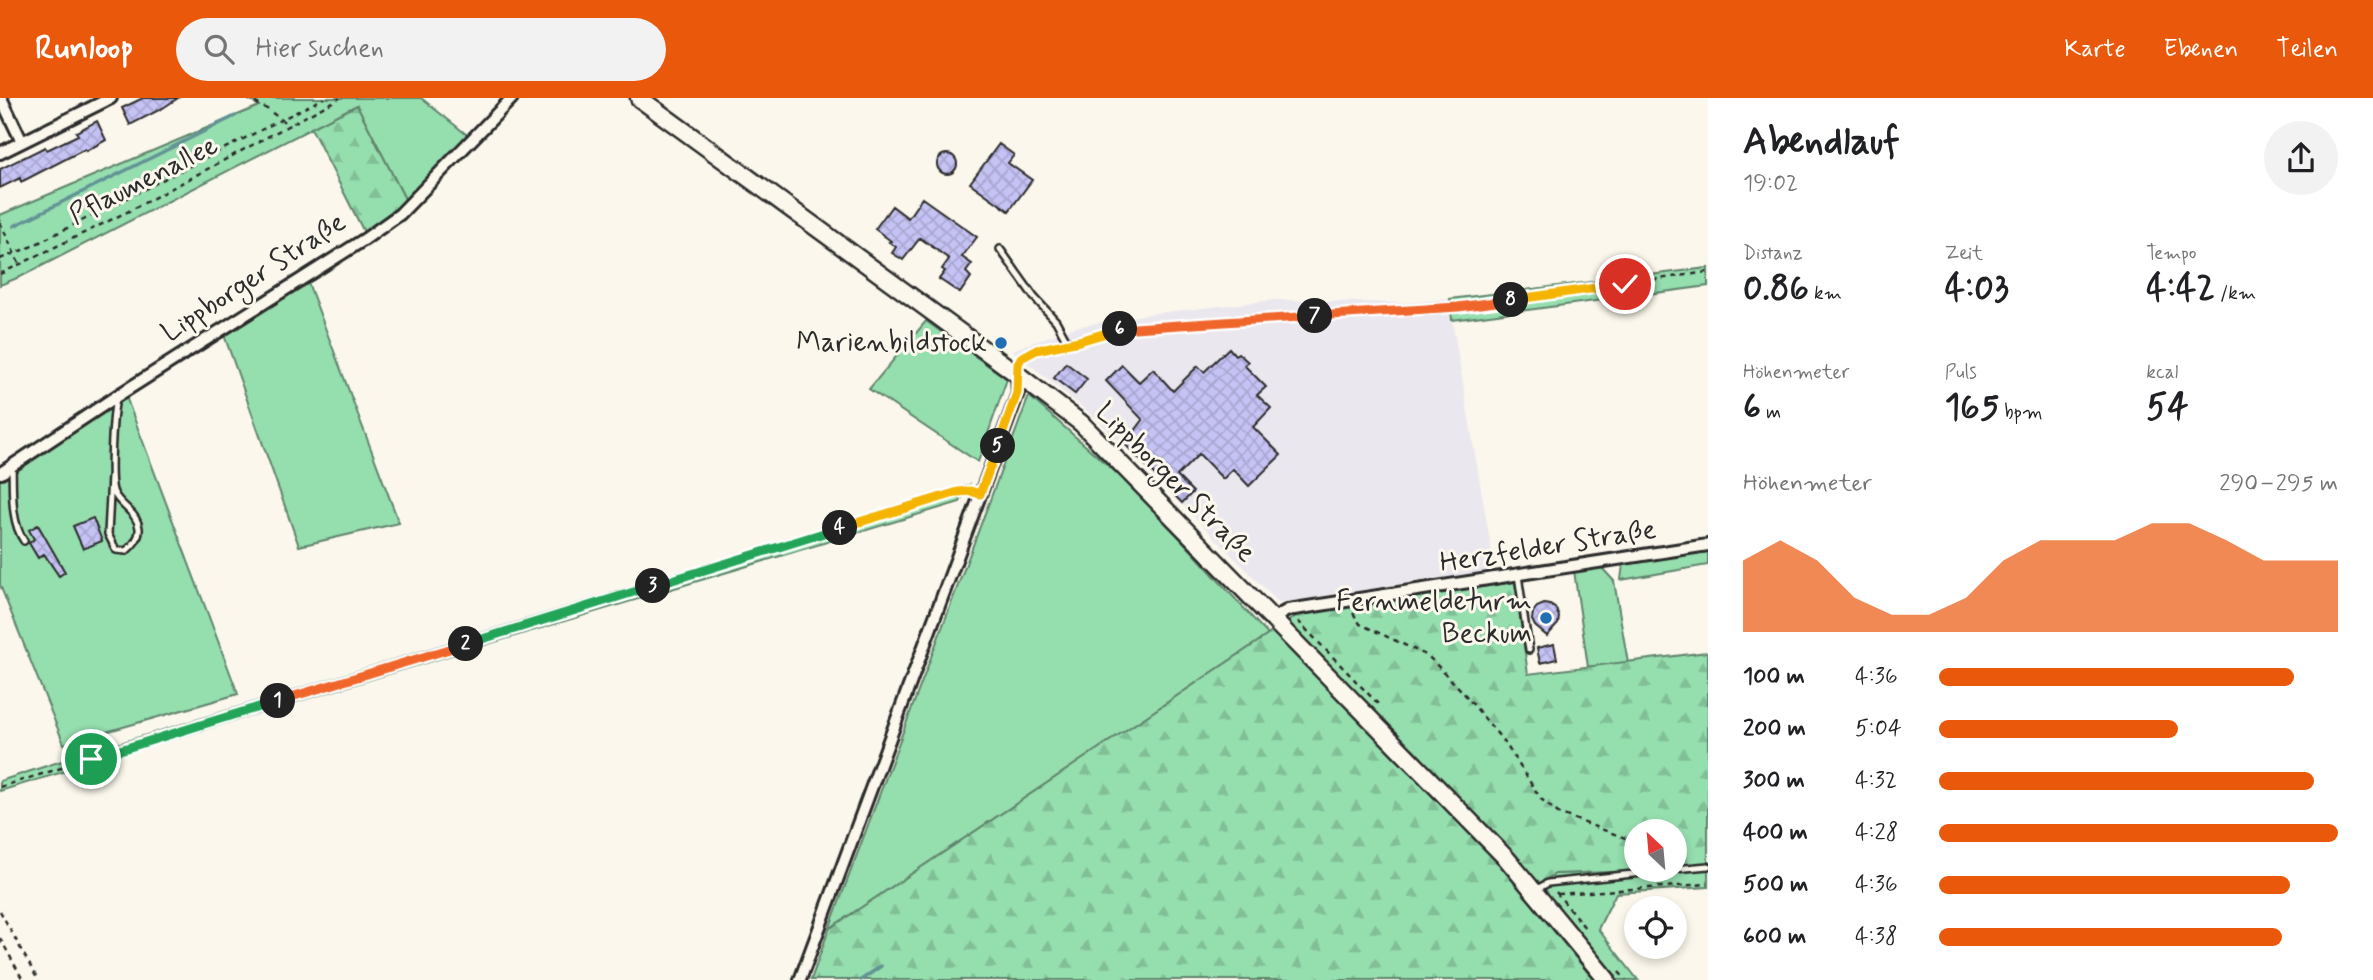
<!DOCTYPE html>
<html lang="de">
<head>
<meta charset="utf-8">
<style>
	body { margin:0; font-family:Mynerve,sans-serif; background:#f2f2f2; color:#202124; height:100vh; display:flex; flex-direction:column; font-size:26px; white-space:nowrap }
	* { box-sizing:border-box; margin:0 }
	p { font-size:23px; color:#757577 }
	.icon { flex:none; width:38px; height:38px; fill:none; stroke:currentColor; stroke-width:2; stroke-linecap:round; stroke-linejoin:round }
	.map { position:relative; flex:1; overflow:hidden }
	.sheet { display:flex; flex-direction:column; background:#fff; width:665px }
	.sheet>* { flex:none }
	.needle { width:46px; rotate:334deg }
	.controls { position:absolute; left:1624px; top:721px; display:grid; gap:14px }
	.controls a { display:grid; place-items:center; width:63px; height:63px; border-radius:50%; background:#fff; box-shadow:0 4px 10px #0003; font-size:35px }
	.pin { position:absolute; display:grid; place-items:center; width:60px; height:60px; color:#fff; margin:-30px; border:4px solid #fff; border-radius:50%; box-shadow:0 2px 7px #0007 }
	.km { position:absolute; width:35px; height:35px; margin:-18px; border-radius:50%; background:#222; color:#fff; font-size:19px; line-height:35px; text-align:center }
	.round { display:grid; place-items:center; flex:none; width:74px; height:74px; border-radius:37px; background:#f2f2f2 }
	.summary { display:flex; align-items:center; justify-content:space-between; height:119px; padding:0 35px }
	h1 { font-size:38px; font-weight:700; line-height:52px }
	.metrics { display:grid; grid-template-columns:repeat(3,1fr); gap:10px; height:119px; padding:7px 35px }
	.metrics div { display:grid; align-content:center }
	.metrics b { font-size:35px; font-weight:700 }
	.metrics small { font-size:19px; font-weight:400 }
	.metrics p { font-size:19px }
	.chart { height:196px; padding:14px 35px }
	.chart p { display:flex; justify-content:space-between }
	.chart svg { width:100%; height:126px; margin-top:7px; fill:#ea580c; opacity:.7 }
	ul { padding:0 35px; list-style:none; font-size:23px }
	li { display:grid; grid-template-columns:112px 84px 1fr; align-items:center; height:52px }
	li i { height:18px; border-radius:9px; background:#ea580c }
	header { display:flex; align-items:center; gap:42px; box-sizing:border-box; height:98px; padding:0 35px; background:#ea580c; color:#fff }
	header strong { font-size:33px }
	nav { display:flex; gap:38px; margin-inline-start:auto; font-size:24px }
	.search { width:490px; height:63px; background:#f2f2f2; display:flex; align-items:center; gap:18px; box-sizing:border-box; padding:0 24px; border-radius:38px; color:#757577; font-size:26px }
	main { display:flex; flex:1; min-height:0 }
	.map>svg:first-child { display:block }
	.built { fill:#ebe7ee }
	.green { fill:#95deae; stroke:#60846c; stroke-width:2 }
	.forest { fill:url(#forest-firs); stroke:#60846c; stroke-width:2 }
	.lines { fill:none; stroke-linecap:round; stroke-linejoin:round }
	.stream { stroke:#629396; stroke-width:3.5 }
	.building { fill:url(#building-cross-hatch); stroke:#2b2b2b; stroke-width:2 }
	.lane-casing { stroke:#2b2b2b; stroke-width:10 }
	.street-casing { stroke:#2b2b2b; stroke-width:16 }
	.secondary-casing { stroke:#2b2b2b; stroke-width:21 }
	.path { stroke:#2b2b2b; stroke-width:2.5; stroke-dasharray:5 5; stroke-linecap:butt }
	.lane { stroke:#fbf7ec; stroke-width:5 }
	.street { stroke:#fbf7ec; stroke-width:10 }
	.secondary { stroke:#fbf7ec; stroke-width:16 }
	.split-1-casing { stroke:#fff; stroke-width:14 }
	.split-2-casing { stroke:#fff; stroke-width:14 }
	.split-3-casing { stroke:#fff; stroke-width:14 }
	.split-4-casing { stroke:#fff; stroke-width:14 }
	.split-5-casing { stroke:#fff; stroke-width:14 }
	.split-6-casing { stroke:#fff; stroke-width:14 }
	.split-7-casing { stroke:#fff; stroke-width:14 }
	.split-8-casing { stroke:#fff; stroke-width:14 }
	.split-9-casing { stroke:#fff; stroke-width:14 }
	.split-1 { stroke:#22a559; stroke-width:9 }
	.split-2 { stroke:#f0652b; stroke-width:9 }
	.split-3 { stroke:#22a559; stroke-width:9 }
	.split-4 { stroke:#22a559; stroke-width:9 }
	.split-5 { stroke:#f5b400; stroke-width:9 }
	.split-6 { stroke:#f5b400; stroke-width:9 }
	.split-7 { stroke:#f0652b; stroke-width:9 }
	.split-8 { stroke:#f0652b; stroke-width:9 }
	.split-9 { stroke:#f5b400; stroke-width:9 }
	.poi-dot { fill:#1f6fb2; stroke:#fbf7ec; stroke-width:2.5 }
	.labels { text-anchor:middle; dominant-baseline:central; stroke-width:6; stroke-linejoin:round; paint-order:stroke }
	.street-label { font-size:28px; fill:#2b2b2b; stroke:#fbf7ec }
	.poi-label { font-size:28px; fill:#2b2b2b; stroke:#fbf7ec; text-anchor:end }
</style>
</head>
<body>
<header>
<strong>Runloop</strong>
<div class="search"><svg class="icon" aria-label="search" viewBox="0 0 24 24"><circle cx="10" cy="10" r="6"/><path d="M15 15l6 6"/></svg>Hier suchen</div>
<nav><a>Karte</a><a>Ebenen</a><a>Teilen</a></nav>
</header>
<main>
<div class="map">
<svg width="1708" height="882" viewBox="0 0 1708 882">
	<defs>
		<pattern id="forest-firs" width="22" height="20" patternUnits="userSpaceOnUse" patternTransform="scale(1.75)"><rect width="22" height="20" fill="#95deae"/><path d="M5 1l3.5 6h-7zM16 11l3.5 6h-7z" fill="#81bf96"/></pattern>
		<pattern id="building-cross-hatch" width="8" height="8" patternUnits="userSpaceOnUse" patternTransform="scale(1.75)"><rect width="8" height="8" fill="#c5c2f4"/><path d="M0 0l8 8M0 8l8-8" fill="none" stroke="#a9a7d1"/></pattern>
	</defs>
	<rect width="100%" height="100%" fill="#fbf7ec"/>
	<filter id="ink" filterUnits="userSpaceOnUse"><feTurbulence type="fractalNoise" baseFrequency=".0143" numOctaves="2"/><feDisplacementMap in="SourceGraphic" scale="14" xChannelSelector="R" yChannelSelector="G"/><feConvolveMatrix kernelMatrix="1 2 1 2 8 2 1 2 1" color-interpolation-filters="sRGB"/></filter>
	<g filter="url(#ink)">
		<!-- built -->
		<path class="built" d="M1450,201L1452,222L1495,472L1279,505L1100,324L1012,252L1075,229L1148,216L1274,202L1405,205Z"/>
		<!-- green -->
		<path class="green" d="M248,0H421L471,40L407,105L357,7L22,178L0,187V117L259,8Z
			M1708,170V188L1452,222L1450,201Z
			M307,182L399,425L299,448L223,234Z
			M926,223L1007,281L978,364L869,291Z
			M125,296L238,596L64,646L0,487V377Z
			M1029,298L1137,393L1271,540L829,831Z
			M969,387L960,404L0,693V683L74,659Z
			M1708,453V467L1621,482L1623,466Z
			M1602,470L1614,483L1628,565L1588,569L1574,473Z
			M1708,770V789L1616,795L1598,831L1638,882H1614L1536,787L1555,776Z"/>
		<!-- forest -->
		<path class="forest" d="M357,7L407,105L399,113L364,134L311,30Z
			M1515,484L1528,576L1708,554V770L1675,771V733H1636V772H1667L1555,776L1523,795L1594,882H811L829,831L1299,516Z"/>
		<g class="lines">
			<!-- stream -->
			<path class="stream" d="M14,128L235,18
				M861,882L881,868"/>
		</g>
		<!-- building -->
		<path class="building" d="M143,0H178L163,10L130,27L122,10Z
			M97,23L106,42L86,53L85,51L21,84L20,80L0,90V71L45,49L47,52L78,37L76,34Z
			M999,46L1014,57L1008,65L1032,82L1009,113L970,85Z
			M937 66a10 10 0 1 1 20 0a10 10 0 1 1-20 0Z
			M922,100L977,139L962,159L972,166L966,174L971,179L960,195L939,181L945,173L942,171L949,161L920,140L903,162L892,155L896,149L889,144L891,143L875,131L892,108L908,120Z
			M1229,250L1235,257L1238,255L1248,264L1244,267L1266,289L1257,297L1271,310L1253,329L1281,357L1249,388L1233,371L1223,381L1199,356L1177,378L1193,394L1182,405L1122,343L1131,334H1134L1143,322L1106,283L1122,267L1139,284L1153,271L1173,293L1198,268L1204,274Z
			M1066,265L1087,281L1075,296L1054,280Z
			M93,420L102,443L83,451L73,428Z
			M38,427L65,474L59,478L44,456L38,460L29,445L34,441L29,432Z
			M1544,506L1550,507L1556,511L1559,519L1558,526L1547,538L1535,528L1532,522L1533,514L1537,509Z
			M1554,546L1557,561L1540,565L1537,550Z"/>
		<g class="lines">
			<defs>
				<path id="lane" d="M1000,151L1034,199L1056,223L1068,245
					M12,367C13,391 10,423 24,443
					M111,378L108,436L116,452L126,453C133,447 140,440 139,430C137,414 120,408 114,395C108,383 113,314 116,301
					M1518,477L1529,552
					M1675,771L1708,768
					M1537,791L1548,785L1671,772"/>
				<path id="street" d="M1,0L22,44
					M0,55L111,0
					M1,375L117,298L365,141L400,116L512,0
					M1272,521L1288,512L1708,447
					M800,882L1018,295L1017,276"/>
				<path id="secondary" d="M639,0L1017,276L1081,325L1507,761L1607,882"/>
			</defs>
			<!-- lane casing -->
			<use href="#lane" class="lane-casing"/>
			<!-- street casing -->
			<use href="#street" class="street-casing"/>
			<!-- secondary casing -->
			<use href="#secondary" class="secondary-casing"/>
			<!-- path -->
			<path class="path" d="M246,0L267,11L290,28
				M0,124L20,168
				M0,161L30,149L324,0
				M0,176L131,112L340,0
				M1077,243L1128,229L1458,209L1708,174
				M1021,260L1036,252L1060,246
				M1353,515L1360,526L1428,558L1462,593L1505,645L1541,701L1558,715L1636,744
				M1298,523L1381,609
				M0,689L925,403L970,393
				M1556,794L1585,830
				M1558,796L1708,786
				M0,813L38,882
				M0,840L23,882
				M1619,874L1626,882"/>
			<!-- lane -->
			<use href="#lane" class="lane"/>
			<!-- street -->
			<use href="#street" class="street"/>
			<!-- secondary -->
			<use href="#secondary" class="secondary"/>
		</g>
	</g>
	<g class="lines" filter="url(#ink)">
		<defs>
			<path id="split-1" d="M91,661L278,603"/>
			<path id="split-2" d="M278,603L466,546"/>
			<path id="split-3" d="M466,546L653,488"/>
			<path id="split-4" d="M653,488L840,430"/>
			<path id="split-5" d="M840,430L958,394L970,393L980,396L998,348"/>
			<path id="split-6" d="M998,348L1017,295L1018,266L1021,260L1036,252L1079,243L1120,231"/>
			<path id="split-7" d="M1120,231L1315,218"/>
			<path id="split-8" d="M1315,218L1458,209L1511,202"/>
			<path id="split-9" d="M1511,202L1625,186"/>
		</defs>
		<!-- split-1 casing -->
		<use href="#split-1" class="split-1-casing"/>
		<!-- split-2 casing -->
		<use href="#split-2" class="split-2-casing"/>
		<!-- split-3 casing -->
		<use href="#split-3" class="split-3-casing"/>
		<!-- split-4 casing -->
		<use href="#split-4" class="split-4-casing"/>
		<!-- split-5 casing -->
		<use href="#split-5" class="split-5-casing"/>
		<!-- split-6 casing -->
		<use href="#split-6" class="split-6-casing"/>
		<!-- split-7 casing -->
		<use href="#split-7" class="split-7-casing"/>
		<!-- split-8 casing -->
		<use href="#split-8" class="split-8-casing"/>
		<!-- split-9 casing -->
		<use href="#split-9" class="split-9-casing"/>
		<!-- split-1 -->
		<use href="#split-1" class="split-1"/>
		<!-- split-2 -->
		<use href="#split-2" class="split-2"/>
		<!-- split-3 -->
		<use href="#split-3" class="split-3"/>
		<!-- split-4 -->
		<use href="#split-4" class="split-4"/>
		<!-- split-5 -->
		<use href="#split-5" class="split-5"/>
		<!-- split-6 -->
		<use href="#split-6" class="split-6"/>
		<!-- split-7 -->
		<use href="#split-7" class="split-7"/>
		<!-- split-8 -->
		<use href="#split-8" class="split-8"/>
		<!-- split-9 -->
		<use href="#split-9" class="split-9"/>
	</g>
	<!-- markers -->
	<g class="poi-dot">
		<circle cx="1001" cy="245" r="7"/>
		<circle cx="1546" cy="520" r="7"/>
	</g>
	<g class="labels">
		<!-- street labels -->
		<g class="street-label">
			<text transform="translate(144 83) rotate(-27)">Pflaumenallee</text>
			<text transform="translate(254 180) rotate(-33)">Lippborger Straße</text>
			<text transform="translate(1175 385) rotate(45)">Lippborger Straße</text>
			<text transform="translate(1548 449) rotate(-9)">Herzfelder Straße</text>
		</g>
		<!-- poi labels -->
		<g class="poi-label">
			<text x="987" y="245">Marienbildstock</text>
			<text x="1532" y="504">Fernmeldeturm<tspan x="1532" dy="32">Beckum</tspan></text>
		</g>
	</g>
</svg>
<div class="controls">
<a><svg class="needle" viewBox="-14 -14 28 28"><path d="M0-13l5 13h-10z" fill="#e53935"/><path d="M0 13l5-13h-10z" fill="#757577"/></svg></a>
<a><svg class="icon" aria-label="locate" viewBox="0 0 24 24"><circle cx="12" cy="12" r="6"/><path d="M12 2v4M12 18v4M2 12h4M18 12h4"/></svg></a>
</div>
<div class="pin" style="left:91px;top:661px;background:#1e9e55"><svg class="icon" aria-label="arrive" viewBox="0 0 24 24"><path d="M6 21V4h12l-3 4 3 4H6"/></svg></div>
<div class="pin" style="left:1625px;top:186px;background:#d93025"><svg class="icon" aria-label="check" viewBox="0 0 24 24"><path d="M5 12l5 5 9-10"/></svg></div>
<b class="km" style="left:278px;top:603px">1</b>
<b class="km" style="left:466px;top:546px">2</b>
<b class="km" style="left:653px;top:488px">3</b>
<b class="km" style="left:840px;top:430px">4</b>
<b class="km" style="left:998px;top:348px">5</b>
<b class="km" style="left:1120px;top:231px">6</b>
<b class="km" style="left:1315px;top:218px">7</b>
<b class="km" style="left:1511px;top:202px">8</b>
</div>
<section class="sheet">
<div class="summary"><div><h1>Abendlauf</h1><p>19:02</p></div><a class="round"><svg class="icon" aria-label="share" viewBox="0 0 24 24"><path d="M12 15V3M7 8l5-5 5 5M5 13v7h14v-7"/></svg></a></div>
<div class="metrics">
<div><p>Distanz</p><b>0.86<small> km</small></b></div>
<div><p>Zeit</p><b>4:03</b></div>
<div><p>Tempo</p><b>4:42<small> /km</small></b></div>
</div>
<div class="metrics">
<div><p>Höhenmeter</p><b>6<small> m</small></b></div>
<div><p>Puls</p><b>165<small> bpm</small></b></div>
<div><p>kcal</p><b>54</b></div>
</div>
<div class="chart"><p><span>Höhenmeter</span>290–295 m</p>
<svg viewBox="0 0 160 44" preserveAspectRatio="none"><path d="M0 44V19L10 12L20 19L30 32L40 38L50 38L60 32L70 19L80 12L90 12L100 12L110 6L120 6L130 12L140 19L150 19L160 19V44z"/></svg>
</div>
<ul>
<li><b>100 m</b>4:36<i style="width:89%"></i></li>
<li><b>200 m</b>5:04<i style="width:60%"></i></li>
<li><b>300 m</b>4:32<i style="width:94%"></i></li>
<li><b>400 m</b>4:28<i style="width:100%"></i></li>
<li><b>500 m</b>4:36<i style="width:88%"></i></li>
<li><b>600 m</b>4:38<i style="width:86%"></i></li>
</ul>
</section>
</main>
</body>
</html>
